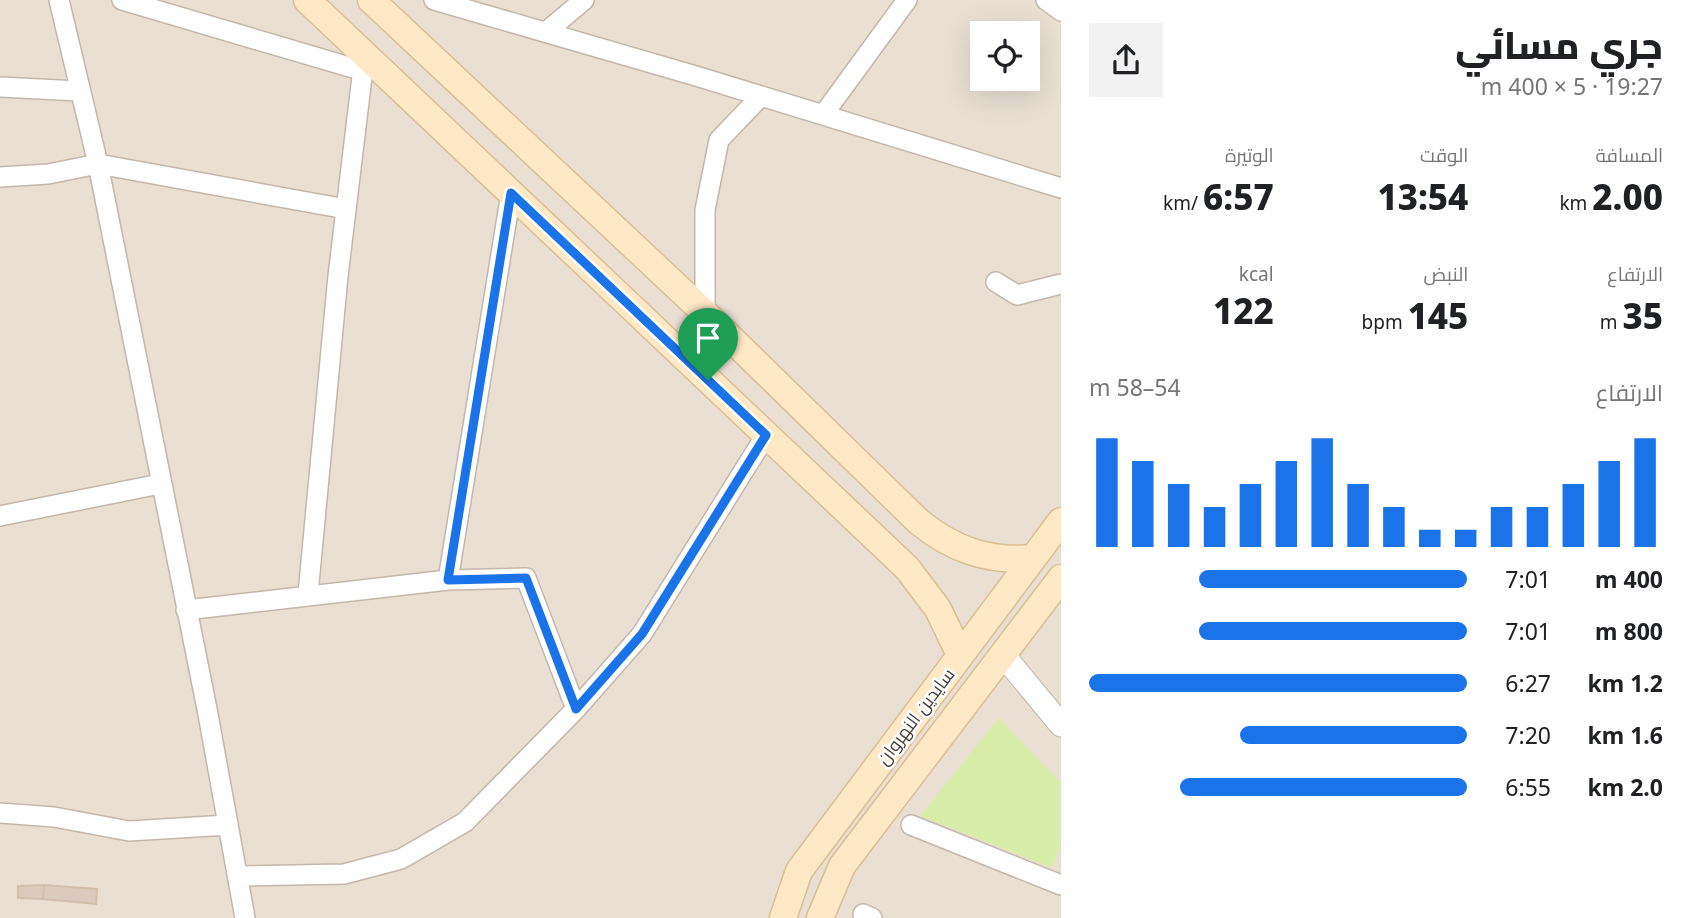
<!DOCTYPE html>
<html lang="ar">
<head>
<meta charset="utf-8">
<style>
	body { margin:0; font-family:"Noto Sans",Cairo,sans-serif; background:#f2f2f2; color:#202124; direction:rtl; height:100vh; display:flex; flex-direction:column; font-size:26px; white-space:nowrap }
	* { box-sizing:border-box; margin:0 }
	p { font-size:23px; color:#757577 }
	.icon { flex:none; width:38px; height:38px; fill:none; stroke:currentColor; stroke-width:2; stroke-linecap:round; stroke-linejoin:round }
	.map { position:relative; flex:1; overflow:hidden; direction:ltr }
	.sheet { display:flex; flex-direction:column; background:#fff; width:630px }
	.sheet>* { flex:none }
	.fabs { position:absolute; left:970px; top:21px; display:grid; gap:14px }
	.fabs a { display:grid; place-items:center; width:70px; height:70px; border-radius:0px; background:#fff; box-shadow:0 7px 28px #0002; font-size:35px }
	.pin { position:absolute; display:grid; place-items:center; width:60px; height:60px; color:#fff; margin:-72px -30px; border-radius:50% 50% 50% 0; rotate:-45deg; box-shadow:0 0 7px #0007 }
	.pin .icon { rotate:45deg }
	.round { display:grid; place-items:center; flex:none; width:74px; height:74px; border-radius:0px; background:#f2f2f2 }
	.overview { display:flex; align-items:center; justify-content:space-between; height:119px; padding:0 28px }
	h1 { font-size:38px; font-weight:800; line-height:52px }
	.stats { display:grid; grid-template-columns:repeat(3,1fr); gap:10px; height:119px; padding:7px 28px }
	.stats div { display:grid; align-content:center }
	.stats b { font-size:35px; font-weight:800 }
	.stats small { font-size:19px; font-weight:400 }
	.stats p { font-size:19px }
	.chart { height:196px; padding:14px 28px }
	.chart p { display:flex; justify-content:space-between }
	.chart svg { width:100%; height:126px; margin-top:7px; stroke:#1a73e8; stroke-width:6 }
	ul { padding:0 28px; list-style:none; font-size:23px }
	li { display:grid; grid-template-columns:112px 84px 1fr; align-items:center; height:52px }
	li i { height:18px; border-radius:9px; background:#1a73e8 }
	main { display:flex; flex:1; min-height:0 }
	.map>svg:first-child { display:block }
	.residential { fill:#e9dfd3; fill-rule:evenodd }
	.green { fill:#d9edaa }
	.building { fill:#dbcabd; stroke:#d3beac; stroke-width:2 }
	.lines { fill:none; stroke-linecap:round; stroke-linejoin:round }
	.minor-casing { stroke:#c4b7aa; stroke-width:22 }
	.tertiary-casing { stroke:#c4b7aa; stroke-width:25 }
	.secondary-casing { stroke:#ddbe92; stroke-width:29 }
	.minor { stroke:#fff; stroke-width:19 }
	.tertiary { stroke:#fff; stroke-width:23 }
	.secondary { stroke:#ffe8c5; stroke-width:26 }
	.route-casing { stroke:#fff; stroke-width:14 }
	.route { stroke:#1a73e8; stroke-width:9 }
	.labels { text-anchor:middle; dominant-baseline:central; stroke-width:5; stroke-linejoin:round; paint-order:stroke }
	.street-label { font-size:18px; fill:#483d34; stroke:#fff }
</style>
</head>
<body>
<main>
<section class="sheet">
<div class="overview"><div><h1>جري مسائي</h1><p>19:27 · 5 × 400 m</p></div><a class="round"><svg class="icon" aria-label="share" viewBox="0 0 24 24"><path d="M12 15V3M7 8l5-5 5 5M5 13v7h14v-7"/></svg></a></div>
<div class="stats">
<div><p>المسافة</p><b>2.00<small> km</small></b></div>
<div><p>الوقت</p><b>13:54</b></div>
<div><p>الوتيرة</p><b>6:57<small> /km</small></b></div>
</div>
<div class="stats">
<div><p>الارتفاع</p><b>35<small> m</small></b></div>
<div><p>النبض</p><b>145<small> bpm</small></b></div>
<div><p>kcal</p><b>122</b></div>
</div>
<div class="chart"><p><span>الارتفاع</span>54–58 m</p>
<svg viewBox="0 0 160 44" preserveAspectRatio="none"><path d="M5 44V6M15 44V14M25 44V22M35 44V30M45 44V22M55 44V14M65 44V6M75 44V22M85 44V30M95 44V38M105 44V38M115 44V30M125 44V30M135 44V22M145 44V14M155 44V6"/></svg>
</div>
<ul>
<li><b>400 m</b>7:01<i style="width:71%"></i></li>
<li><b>800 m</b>7:01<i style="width:71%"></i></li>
<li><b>1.2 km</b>6:27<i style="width:100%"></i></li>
<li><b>1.6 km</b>7:20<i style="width:60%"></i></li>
<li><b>2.0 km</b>6:55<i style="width:76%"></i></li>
</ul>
</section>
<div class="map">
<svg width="1061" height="918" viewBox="0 0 1061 918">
	<rect width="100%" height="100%" fill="#f5eee6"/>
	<!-- residential -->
	<path class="residential" d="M0,0H1061V918H0ZM982,33H1027V79H982Z"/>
	<!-- green -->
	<path class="green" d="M999,718L1061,783V844L1052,868L920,816Z"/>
	<!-- building -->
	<path class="building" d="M44,885L43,899L18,898V886Z
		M44,885L97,889L96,904L43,899Z"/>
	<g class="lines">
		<defs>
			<path id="minor" d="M59,0L98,164L207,709L245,918
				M122,0L363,71
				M434,0L696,76L1061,188
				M1046,0L1061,11
				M546,32L584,0
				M0,87L79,91
				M823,115L907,0
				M0,177L48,174L98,164L346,209
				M996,282L1017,295L1061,284
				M705,313V210L719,140L761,96
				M0,516L160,484
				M448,580L511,193
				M308,594L338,276L365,52
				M186,610L448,580L526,578L576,709
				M0,813L54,817L129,831L228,825
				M911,825L1061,885
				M238,876L344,874L401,859L465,822L576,709L642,634L766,435
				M863,914L872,918"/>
			<path id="tertiary" d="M1004,656L1061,725"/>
			<path id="secondary" d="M307,0L907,568L938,609L960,655
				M371,0L705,313L919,522C954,550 989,562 1033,558
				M783,918L799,871L1061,521
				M820,918L842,866L1061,578"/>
		</defs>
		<!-- minor casing -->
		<use href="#minor" class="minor-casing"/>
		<!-- tertiary casing -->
		<use href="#tertiary" class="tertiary-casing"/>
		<!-- secondary casing -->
		<use href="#secondary" class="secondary-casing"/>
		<!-- minor -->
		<use href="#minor" class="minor"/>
		<!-- tertiary -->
		<use href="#tertiary" class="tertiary"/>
		<!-- secondary -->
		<use href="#secondary" class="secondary"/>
	</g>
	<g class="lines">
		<defs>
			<path id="route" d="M511,193L766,435L642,634L576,709L526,578L448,580Z"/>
		</defs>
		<!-- route casing -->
		<use href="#route" class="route-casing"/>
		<!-- route -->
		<use href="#route" class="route"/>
	</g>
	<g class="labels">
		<!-- street labels -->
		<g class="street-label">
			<text transform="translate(915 716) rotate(-53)">سايدين النهروان</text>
		</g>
	</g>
</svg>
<div class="fabs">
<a><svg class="icon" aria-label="locate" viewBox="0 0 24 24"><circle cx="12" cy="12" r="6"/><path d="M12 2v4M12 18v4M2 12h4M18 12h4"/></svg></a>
</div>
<div class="pin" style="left:708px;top:380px;background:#1e9e55"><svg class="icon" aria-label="arrive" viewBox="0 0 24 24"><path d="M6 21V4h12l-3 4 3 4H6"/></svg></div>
</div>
</main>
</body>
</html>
